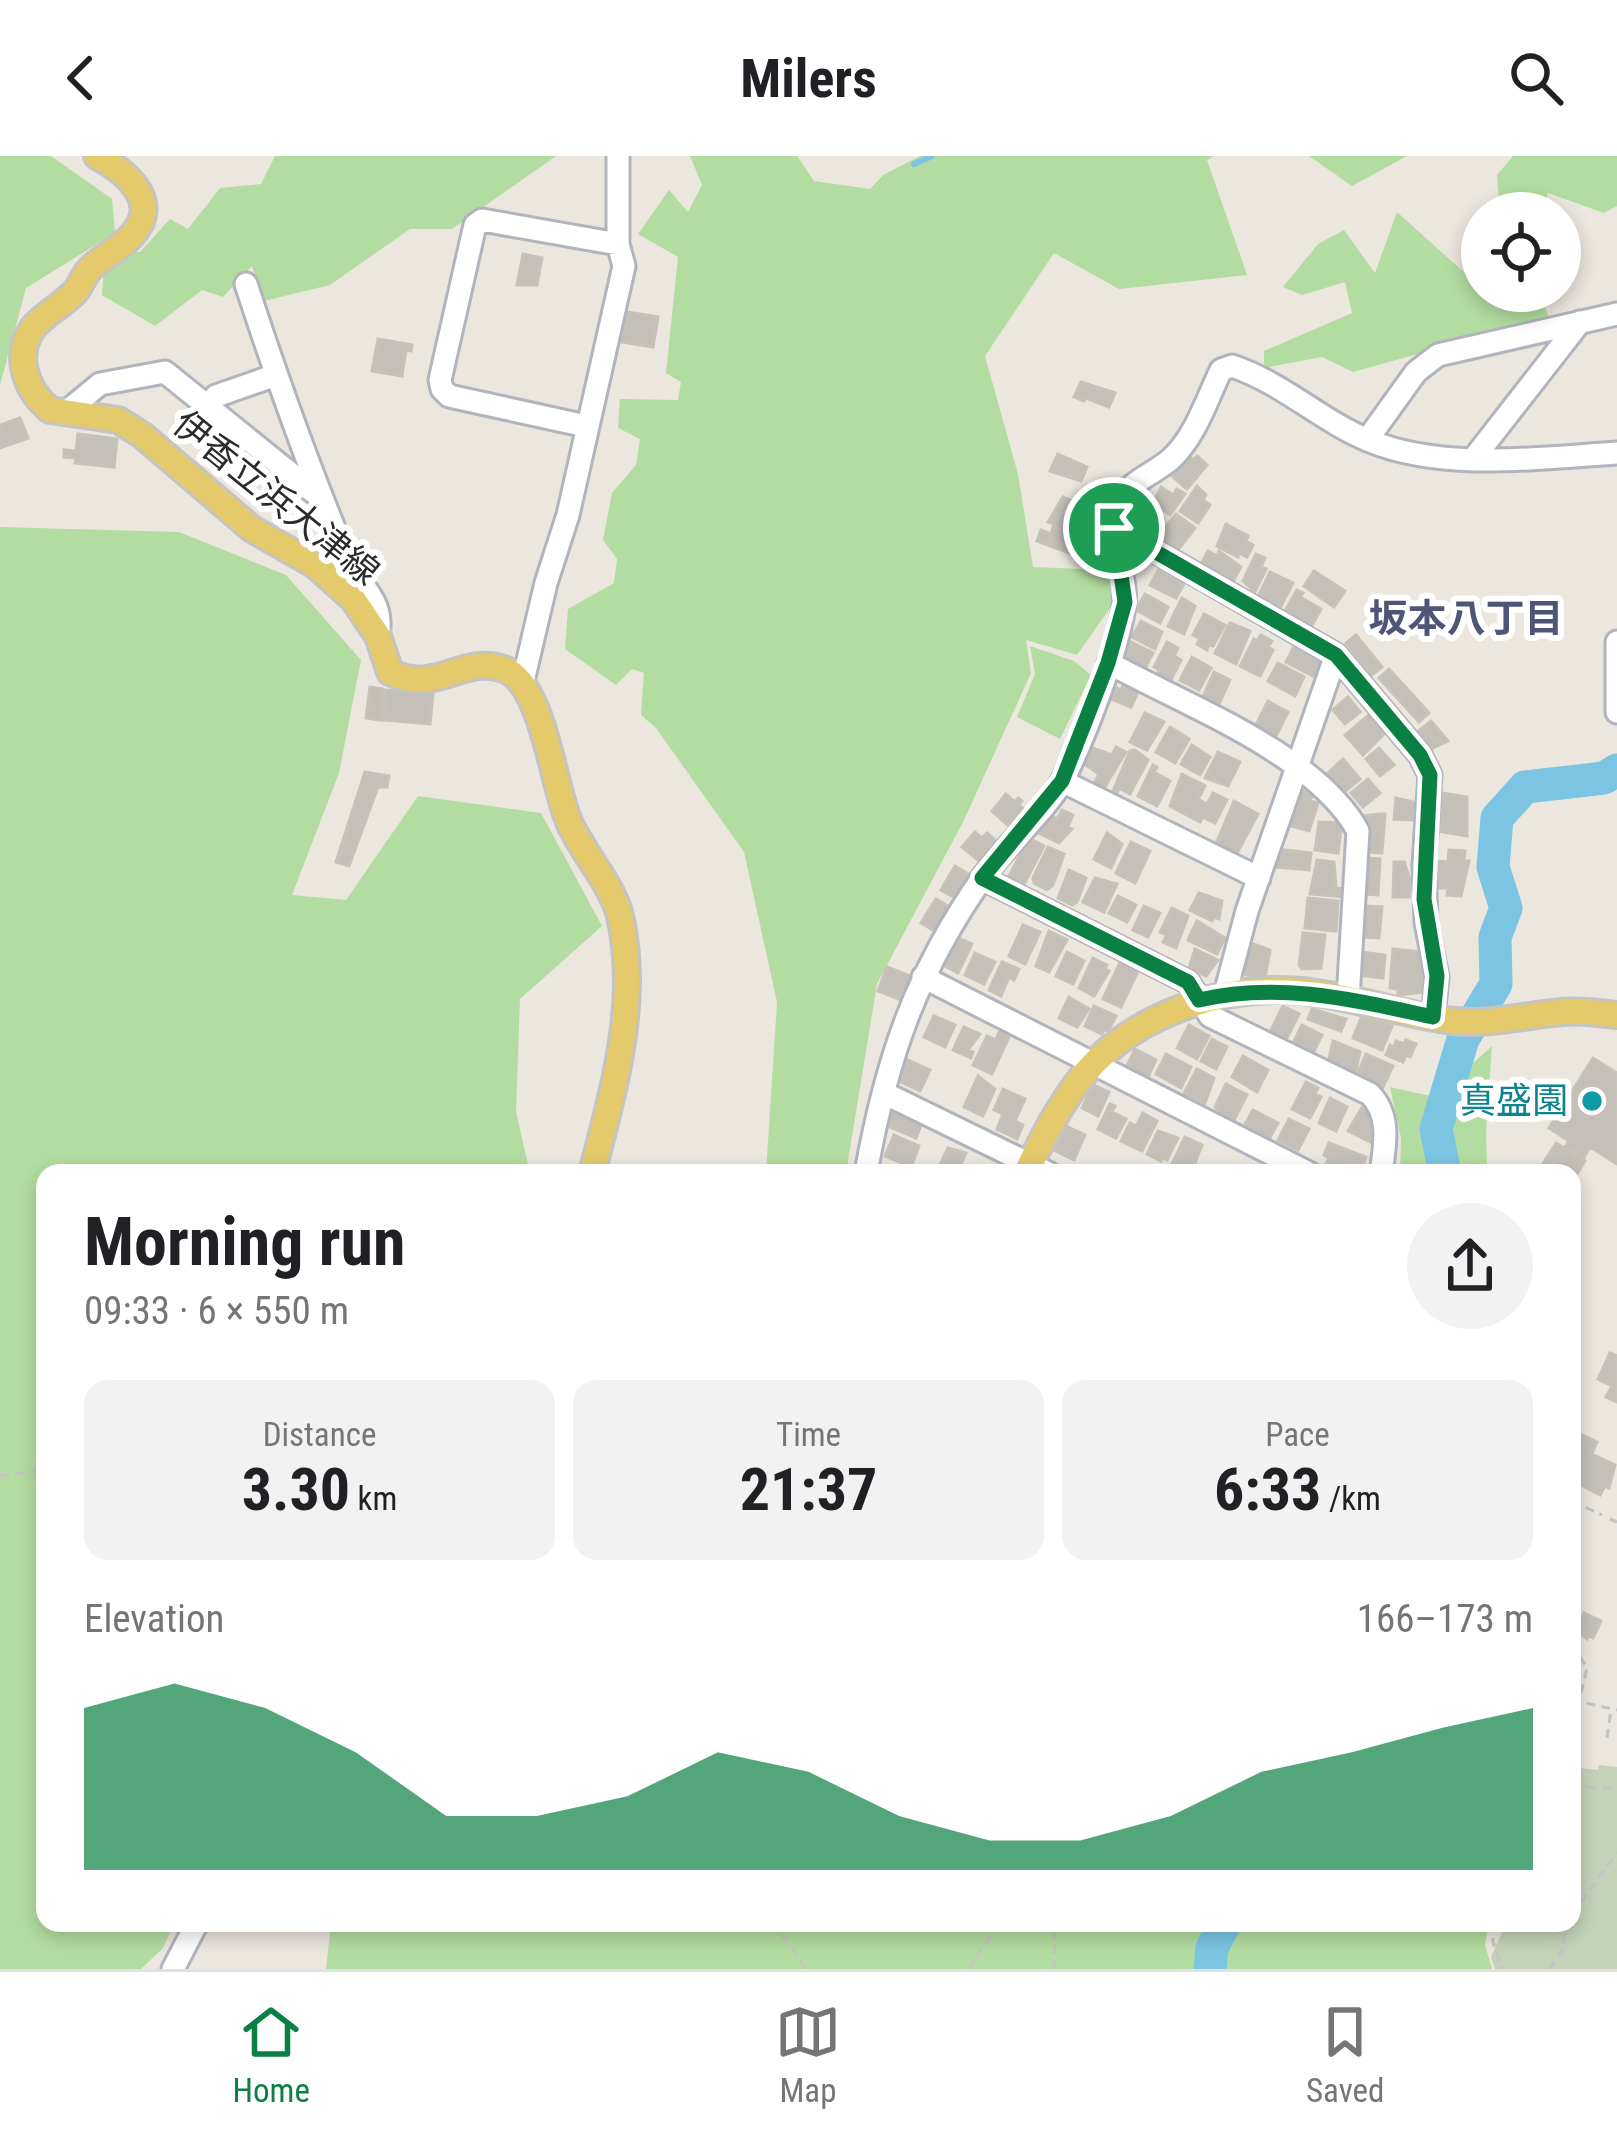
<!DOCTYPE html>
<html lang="en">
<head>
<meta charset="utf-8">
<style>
	body { margin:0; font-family:"Roboto Condensed","Noto Sans JP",sans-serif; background:#f2f2f2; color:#202124; height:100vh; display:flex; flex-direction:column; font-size:45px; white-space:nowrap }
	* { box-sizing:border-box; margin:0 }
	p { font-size:39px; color:#757577 }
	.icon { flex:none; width:66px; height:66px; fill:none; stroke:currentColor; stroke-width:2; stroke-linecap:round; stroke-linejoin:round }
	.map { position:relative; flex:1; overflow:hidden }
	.sheet { position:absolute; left:36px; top:1008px; width:1545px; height:768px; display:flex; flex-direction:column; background:#fff; border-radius:24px; box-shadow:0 6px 18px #0003 }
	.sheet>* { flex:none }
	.fabs { position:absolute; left:1461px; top:36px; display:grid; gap:24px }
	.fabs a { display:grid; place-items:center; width:120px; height:120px; border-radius:50%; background:#fff; box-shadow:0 6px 18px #0003; font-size:60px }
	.pin { position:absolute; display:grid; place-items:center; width:102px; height:102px; color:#fff; margin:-51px; border:6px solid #fff; border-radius:50%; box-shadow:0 3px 12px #0007 }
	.round { display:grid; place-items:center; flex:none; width:126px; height:126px; border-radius:63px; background:#f2f2f2 }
	.overview { display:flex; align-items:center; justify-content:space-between; height:204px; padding:0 48px }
	h1 { font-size:66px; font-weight:700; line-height:90px }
	.metrics { display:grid; grid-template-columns:repeat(3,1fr); gap:18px; height:204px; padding:12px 48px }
	.metrics div { display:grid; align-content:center; border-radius:24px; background:#f2f2f2; text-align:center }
	.metrics b { font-size:60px; font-weight:700 }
	.metrics small { font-size:33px; font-weight:400 }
	.metrics p { font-size:33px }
	.chart { height:336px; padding:24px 48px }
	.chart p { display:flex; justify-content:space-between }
	.chart svg { width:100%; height:216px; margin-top:12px; fill:#0b8043; opacity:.7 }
	header { display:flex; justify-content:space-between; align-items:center; height:156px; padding:0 48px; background:#fff; font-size:54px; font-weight:700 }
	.tab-bar { display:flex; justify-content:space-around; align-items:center; height:168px; border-top:3px solid #e0e0e0; background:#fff; font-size:33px; color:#757577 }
	.tab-bar a { display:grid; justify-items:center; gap:6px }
	.tab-bar .active { color:#0b8043 }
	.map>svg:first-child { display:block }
	.green { fill:#b3dda0 }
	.cemetery { fill:#c4d3b7 }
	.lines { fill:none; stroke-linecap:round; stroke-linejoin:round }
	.stream { stroke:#7bc5e3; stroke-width:6 }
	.river { stroke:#7bc5e3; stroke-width:33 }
	.building { fill:#c4c0b9; stroke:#c6c2b8; stroke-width:3 }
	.minor-casing { stroke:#b1b4bd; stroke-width:27 }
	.major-casing { stroke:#c4c4c4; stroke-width:30 }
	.path { stroke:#c4c4c4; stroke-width:3; stroke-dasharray:9 6; stroke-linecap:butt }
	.minor { stroke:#fff; stroke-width:21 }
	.major { stroke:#e4ca6b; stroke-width:24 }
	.route-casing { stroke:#fff; stroke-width:24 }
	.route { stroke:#0b8043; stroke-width:15 }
	.culture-dot { fill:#0f9aa8; stroke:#fff; stroke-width:4.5 }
	.labels { text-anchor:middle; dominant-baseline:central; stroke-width:12; stroke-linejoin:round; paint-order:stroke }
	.street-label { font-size:36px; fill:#2b2b2b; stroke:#fff }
	.culture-label { font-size:36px; fill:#0d838f; stroke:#fff; text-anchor:end }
	.neighbourhood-label { font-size:39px; font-weight:bold; fill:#4f5577; stroke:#fff }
</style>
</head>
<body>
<header><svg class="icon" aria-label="back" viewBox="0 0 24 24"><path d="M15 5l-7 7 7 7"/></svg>Milers<svg class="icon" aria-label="search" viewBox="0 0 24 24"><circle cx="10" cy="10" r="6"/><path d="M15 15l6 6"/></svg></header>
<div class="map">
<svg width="1617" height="1813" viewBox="0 0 1617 1813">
	<rect width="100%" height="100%" fill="#ebe6de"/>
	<!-- green -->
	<path class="green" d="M0,0H51L112,43L115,77L26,132L0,229Z
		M275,0H556L452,73H410L330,129L264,145L252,110L223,141L202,134L155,170L102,139L104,109L124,96H140L170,63L188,73L220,32L261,28Z
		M690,0H797L814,25L870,33L883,19L920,0H1214L1207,4L1247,119L1119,133L1054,97L985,200L1018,318L1033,411L1104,414L1117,442L1077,499L1026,484L1031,517L964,664L877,828L846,1017H766L777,846L744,696L656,572L641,559L644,517L632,513L616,529L565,493L568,453L614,427L617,403L603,384L612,337L636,309L640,283L618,272L620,243L678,244L681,226L666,217L678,101L638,78L669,34L688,56L702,29Z
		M1309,0H1407L1352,30Z
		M1513,0H1617V50L1604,57L1548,37L1541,57H1500L1497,19Z
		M1397,56L1477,128L1482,125V135H1539L1551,167L1482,180L1353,216L1322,201L1264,212V195L1352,157L1345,126L1302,139L1283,131L1318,88L1344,74L1375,117Z
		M0,371L179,376L286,419L361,504L339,617L292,739L346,744L418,640L541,657L602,770L520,843L516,956L530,1017H45V1767H175L163,1792L141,1813H0Z
		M1030,490L1074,505L1091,519L1060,583L1017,561L1035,518Z
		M1492,890L1486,973L1487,1017H1400L1401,982L1390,931L1435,941Z
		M331,1767H1489L1485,1789L1492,1813H326Z"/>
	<!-- cemetery -->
	<path class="cemetery" d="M1599,1609L1617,1611V1813H1495L1491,1801L1504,1772L1535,1775L1541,1767H1572V1640L1579,1612L1598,1614Z"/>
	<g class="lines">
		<!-- stream -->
		<path class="stream" d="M914,8L932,0"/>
		<!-- river -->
		<path class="river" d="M1445,1017L1436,973L1463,883L1496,828L1495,781L1506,752L1493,711L1497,662L1525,631L1604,622L1617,614
			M1210,1813L1212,1792L1225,1767"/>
	</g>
	<!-- building -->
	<path class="building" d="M523,98L542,102L537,129H517Z
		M621,155L658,161L653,191L616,185Z
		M378,183L412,189L411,195L406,194L402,220L372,215Z
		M1081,226L1115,237L1109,251L1086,242L1084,245L1074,241Z
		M20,262L28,282L0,292V269Z
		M78,278L117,283L114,311L75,307L76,302L64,301V294L76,295Z
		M1058,298L1087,311L1081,325L1050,315Z
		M1187,298L1194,304L1197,300L1207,309L1187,333L1170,318Z
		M1197,330L1206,339L1203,344L1210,349L1198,367L1180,355Z
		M1161,331L1173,339L1177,333L1185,338L1170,359L1153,347Z
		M1063,341L1091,353L1075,399L1037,385L1041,374L1051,378L1054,368L1048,366Z
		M1176,358L1195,372L1178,394L1159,379Z
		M1226,368L1248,380L1246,385L1253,389L1247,401L1239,397L1238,401L1217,390Z
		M1208,395L1217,400L1219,395L1241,411L1232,427L1200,410Z
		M1256,398L1265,402L1261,411L1266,413L1255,436L1243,425Z
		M1160,411L1186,424L1176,442L1150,429Z
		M1314,415L1345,435L1334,451L1304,430Z
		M1270,416L1293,427L1280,452L1258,441Z
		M1297,434L1303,437L1300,441L1321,453L1311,471L1285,455Z
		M1145,438L1168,451L1160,467L1136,454Z
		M1182,442L1195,450L1184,478L1168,470Z
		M1204,458L1225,469L1213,490L1209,488L1207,494L1197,488L1200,483L1193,479Z
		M1141,465L1162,476L1155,493L1132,481Z
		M1230,467L1250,475L1236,508L1215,497Z
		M1261,479L1272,485L1268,491L1273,494L1260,520L1240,510L1254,483L1257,485Z
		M1356,479L1382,511L1372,519L1346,487Z
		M1131,486L1153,497L1144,514L1122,503Z
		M1167,486L1178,492L1174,500L1181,504L1170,526L1157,519L1159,514L1154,511Z
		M1295,488L1322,502L1313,520L1286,506Z
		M1192,501L1211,512L1199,534L1180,524Z
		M1278,507L1304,521L1295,540L1268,525Z
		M1389,513L1429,557L1419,566L1379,522Z
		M1214,516L1230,524L1218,550L1202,543Z
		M1124,528L1139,534L1131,551L1111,543L1116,532L1121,534Z
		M370,531L383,533L380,564L366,562Z
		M386,534L433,538L430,568L383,564Z
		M1348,541L1360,556L1345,568L1333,554Z
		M1268,545L1288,556L1274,584L1254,573Z
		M1145,557L1164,566L1147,594L1130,586Z
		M1370,558L1386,576L1363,599L1345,579Z
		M1431,565L1448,585L1429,594L1415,578Z
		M1170,571L1189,583L1175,607L1156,596Z
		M1192,589L1210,601L1200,619L1181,608Z
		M1087,590L1112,599L1116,591L1126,596L1104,632L1094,627L1099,618L1080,605Z
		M1379,592L1394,609L1380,620L1366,603Z
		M1135,594L1148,604L1130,638L1119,632L1117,637L1113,635L1130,595Z
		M1218,596L1240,606L1228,630L1205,622Z
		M1343,603L1360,623L1343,637L1335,622L1332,626L1326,619Z
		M1153,609L1157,611L1154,616L1170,625L1157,650L1138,640Z
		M365,616L389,620L387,631H378L349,710L336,706Z
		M1182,618L1205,630L1198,643L1207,648L1213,637L1227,644L1215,667L1203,661L1200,666L1170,650Z
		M1368,623L1380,637L1363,651L1351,637Z
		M1299,634L1313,638L1310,645L1318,647L1309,675L1288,669Z
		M1442,637L1467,641V680L1437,675Z
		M1006,638L1015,646L1018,642L1022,645L1019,649L1025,654L1011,672L992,655Z
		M1396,642L1417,647L1415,664L1394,663Z
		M1234,645L1258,658L1236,699L1216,688Z
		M1062,654L1073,659L1068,671L1072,673L1059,687L1039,677L1049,658L1057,663Z
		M1380,658H1385L1382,697L1365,696L1367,665L1360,664V660Z
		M1319,666L1342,667L1338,697L1315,694Z
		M975,676L982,682L987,677L995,684L978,704L962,691Z
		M1107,677L1122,688L1111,712L1094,703Z
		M1029,682L1044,690L1022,732L1007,724Z
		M1131,686L1150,695L1135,727L1116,717Z
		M1048,691L1064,698L1053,729L1047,734L1034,727L1033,722Z
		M1277,693L1311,697L1309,714L1275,711Z
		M1449,694L1465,695L1464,705H1469L1461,740L1447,739L1448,732H1439L1437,705L1448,706Z
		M1366,702L1380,703L1378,739L1363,738Z
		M1317,704L1334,706L1336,732L1345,733L1344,741L1310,738Z
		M1394,706H1404L1410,723L1409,741H1393Z
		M955,710L972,720L959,744L941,734Z
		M1069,714L1086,722L1077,746L1072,749L1058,742Z
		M1095,722L1117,728L1104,756L1083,746Z
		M1199,737L1222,745L1219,763L1214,761L1212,765L1190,754Z
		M1118,740L1136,749L1127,766L1109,757Z
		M1308,742L1338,745L1336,775L1305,772Z
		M936,743L953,753L938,777L921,767Z
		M1144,750L1160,757L1148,781L1133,774Z
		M1363,750L1382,751L1379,782L1360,781Z
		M1172,752L1188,760L1176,792L1163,786L1167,779L1160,776Z
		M1197,765L1225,782L1217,798L1188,784Z
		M1023,769L1040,776L1025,808L1009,800Z
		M1049,775L1067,784L1049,816L1036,810Z
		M1303,777L1325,779L1321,812L1302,813L1299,809Z
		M958,782L972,788L958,817L945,810Z
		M1248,786L1270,794L1265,822L1242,818Z
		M1195,793L1218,804L1206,820L1189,812Z
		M1393,793L1423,796L1424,836L1398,839V833L1390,832Z
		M1067,796L1084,805L1073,828L1056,820Z
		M1361,796L1385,799L1383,822L1358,819Z
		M975,797L995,806L984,828L965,819Z
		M1093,802L1107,809L1105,813L1109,815L1094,840L1079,832Z
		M1122,802L1140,811L1121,851L1103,843Z
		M1002,806L1019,813L1014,824L1009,821L1001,840L989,834Z
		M887,811L913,821L904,845L878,835Z
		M1069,841L1089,853L1077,871L1059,862Z
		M1094,850L1116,860L1108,875L1104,874L1102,878L1085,870Z
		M1283,850L1299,858L1285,886L1269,878Z
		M1312,853L1346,863L1341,875L1308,863Z
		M934,860L955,869L945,891L924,881Z
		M1361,862L1392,870L1382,894L1353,882Z
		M1189,869L1209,880L1197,903L1177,892Z
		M1302,869L1322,879L1312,899L1292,889Z
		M964,871L980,878L968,894L973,896L971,902L953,894Z
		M999,876L1009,881L992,918L973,909L987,880L996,884Z
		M1212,883L1227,891L1216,913L1201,905Z
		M1406,884L1416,888L1410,901L1406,899L1403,906L1386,899L1390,889L1394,891L1396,885L1404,888Z
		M1333,885L1360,896L1355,919L1328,907Z
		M1135,893L1156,904L1147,923L1126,912Z
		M1166,898L1191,911L1181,932L1156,918Z
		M1366,898L1393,910L1382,933L1356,922Z
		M1243,900L1268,914L1257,936L1232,921Z
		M1593,902L1617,917V1008L1590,991L1584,1001L1566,990L1569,985L1549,972Z
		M908,904L930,914L920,935L899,925Z
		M1197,913L1214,922L1205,947L1184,937Z
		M978,920L995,933L983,960L964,951Z
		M1306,926L1318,932L1315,938L1321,941L1310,962L1292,953Z
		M1226,928L1247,939L1233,966L1215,951Z
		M1093,929L1109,936L1098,960L1082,952Z
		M1003,933L1025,943L1015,965L1023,969L1017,983L997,973L1003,958L994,954Z
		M1330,942L1347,951L1336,975L1319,967Z
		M1110,948L1115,950L1112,956L1126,963L1116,982L1098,973Z
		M1363,950L1382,965L1372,987L1348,975Z
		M892,954L922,967L916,982L890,971L892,967L887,964Z
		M1253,954L1278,967L1269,983L1244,970Z
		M1143,957L1157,965L1142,995L1121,985L1130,967L1136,970Z
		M1289,963L1309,973L1298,994L1278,984Z
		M1066,970L1085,979L1074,1004L1054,994Z
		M1158,975L1178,982L1167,1004L1162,1001L1161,1005L1147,998Z
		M894,979L919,990L911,1011L885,1000Z
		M1185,981L1202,989L1191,1017L1171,1010Z
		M1329,987L1366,1001L1360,1017H1327L1329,1012L1325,1010L1329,1002L1324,999Z
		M1556,987L1585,1005L1572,1026V1017H1537Z
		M948,992L966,997L957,1017H936Z
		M1610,1197L1617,1200V1246L1606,1241L1612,1230L1598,1223Z
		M1572,1274L1597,1286L1592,1298L1615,1309L1609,1332L1605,1330L1600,1339L1572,1324Z
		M1584,1457L1601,1465L1593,1482L1589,1480L1587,1483L1576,1473Z"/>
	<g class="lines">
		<defs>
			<path id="minor" d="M618,88V0
				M246,128C276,220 308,310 345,399C358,431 385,442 378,480
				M208,249L216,240L276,219
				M66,256L100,228L165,216L321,342
				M1367,284L1416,216L1438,199L1617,158
				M1474,302L1580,166
				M1115,372L1336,499L1420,599L1430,619L1424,709L1426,767L1437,821L1433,861
				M1617,486V556
				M1109,507C1185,549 1316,598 1358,675L1348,843
				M523,525L546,427L568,359L624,110L618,88L482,64L475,69L440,224L442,233L449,240L586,270
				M1062,625L1259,722
				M982,722L1188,826L1210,860L1370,938C1391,960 1385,989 1381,1017
				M923,821L1309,1017
				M1225,838L1247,755L1336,499
				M884,937L1048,1017
				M866,1017C886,904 916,816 983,721C1007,687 1044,658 1064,622C1084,582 1119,492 1124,449C1128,418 1104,378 1117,349C1128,325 1155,318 1172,302C1196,279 1207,243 1221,214L1232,210C1283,227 1321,265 1370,285C1443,315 1540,302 1617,297
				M173,1813L197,1767"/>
			<path id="major" d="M97,0C125,15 162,45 133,78C122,92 103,100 90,113C84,119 81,129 75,136C63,149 44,158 33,172C13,200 26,234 50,254L118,264L142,279L252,373L315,409L353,443L378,480L390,516C436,540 463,498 504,513C544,528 553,632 570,668C584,698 609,725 619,756C625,779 627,805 627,829C626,892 608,956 592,1017
				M1026,1017C1043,981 1061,946 1086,916C1137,857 1226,828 1301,835C1353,840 1402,859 1454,865C1490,869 1526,859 1562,856C1580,854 1599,857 1617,859"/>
		</defs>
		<!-- minor casing -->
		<use href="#minor" class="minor-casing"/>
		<!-- major casing -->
		<use href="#major" class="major-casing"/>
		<!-- path -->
		<path class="path" d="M0,1320L45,1314
			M1572,1345L1602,1359
			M1610,1363L1617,1366
			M1572,1488L1587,1512L1572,1577
			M1572,1544L1617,1554
			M1607,1582L1611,1554
			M1572,1592V1611
			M1572,1630L1617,1633
			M1572,1758L1617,1697
			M774,1767L806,1813
			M1493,1767V1786L1502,1813
			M969,1813L999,1767
			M1054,1813L1055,1767
			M1550,1813L1563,1793L1566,1767"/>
		<!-- minor -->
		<use href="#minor" class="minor"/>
		<!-- major -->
		<use href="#major" class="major"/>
	</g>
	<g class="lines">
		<defs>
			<path id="route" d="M1114,372L1336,499L1420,599L1430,619L1424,743L1437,820L1433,861C1355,844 1278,825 1199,844L1188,826L982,722L1062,625L1108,507L1125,446Z"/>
		</defs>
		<!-- route casing -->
		<use href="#route" class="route-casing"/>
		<!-- route -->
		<use href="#route" class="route"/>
	</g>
	<!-- markers -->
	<circle class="culture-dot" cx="1592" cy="945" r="12"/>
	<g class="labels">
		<!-- street labels -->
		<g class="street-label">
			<text transform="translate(276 342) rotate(39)">伊香立浜大津線</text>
		</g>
		<!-- culture labels -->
		<g class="culture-label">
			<text x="1568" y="945">真盛園</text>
		</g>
		<!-- neighbourhood labels -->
		<g class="neighbourhood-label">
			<text x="1466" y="463">坂本八丁目</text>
		</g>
	</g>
</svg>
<div class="fabs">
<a><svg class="icon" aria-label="locate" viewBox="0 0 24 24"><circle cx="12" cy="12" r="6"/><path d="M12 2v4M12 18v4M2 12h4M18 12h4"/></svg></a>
</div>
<div class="pin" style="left:1114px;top:372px;background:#1e9e55"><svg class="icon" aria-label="arrive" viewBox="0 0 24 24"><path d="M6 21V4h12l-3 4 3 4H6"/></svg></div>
<section class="sheet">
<div class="overview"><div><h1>Morning run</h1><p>09:33 · 6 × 550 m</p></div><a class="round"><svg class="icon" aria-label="share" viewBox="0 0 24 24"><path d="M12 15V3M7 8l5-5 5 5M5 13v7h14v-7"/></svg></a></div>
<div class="metrics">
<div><p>Distance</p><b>3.30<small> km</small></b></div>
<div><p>Time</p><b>21:37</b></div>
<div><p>Pace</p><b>6:33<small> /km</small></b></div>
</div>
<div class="chart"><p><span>Elevation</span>166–173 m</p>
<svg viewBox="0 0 160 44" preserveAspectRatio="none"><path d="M0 44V11L10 6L20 11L30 20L40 33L50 33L60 29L70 20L80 24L90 33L100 38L110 38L120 33L130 24L140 20L150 15L160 11V44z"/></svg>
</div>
</section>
</div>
<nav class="tab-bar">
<a class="active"><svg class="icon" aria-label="home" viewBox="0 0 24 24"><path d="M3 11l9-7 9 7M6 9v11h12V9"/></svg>Home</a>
<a><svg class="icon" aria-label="map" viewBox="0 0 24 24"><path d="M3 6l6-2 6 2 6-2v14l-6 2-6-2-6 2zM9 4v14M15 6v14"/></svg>Map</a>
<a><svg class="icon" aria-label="saved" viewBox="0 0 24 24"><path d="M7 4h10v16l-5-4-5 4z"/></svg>Saved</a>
</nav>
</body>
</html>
